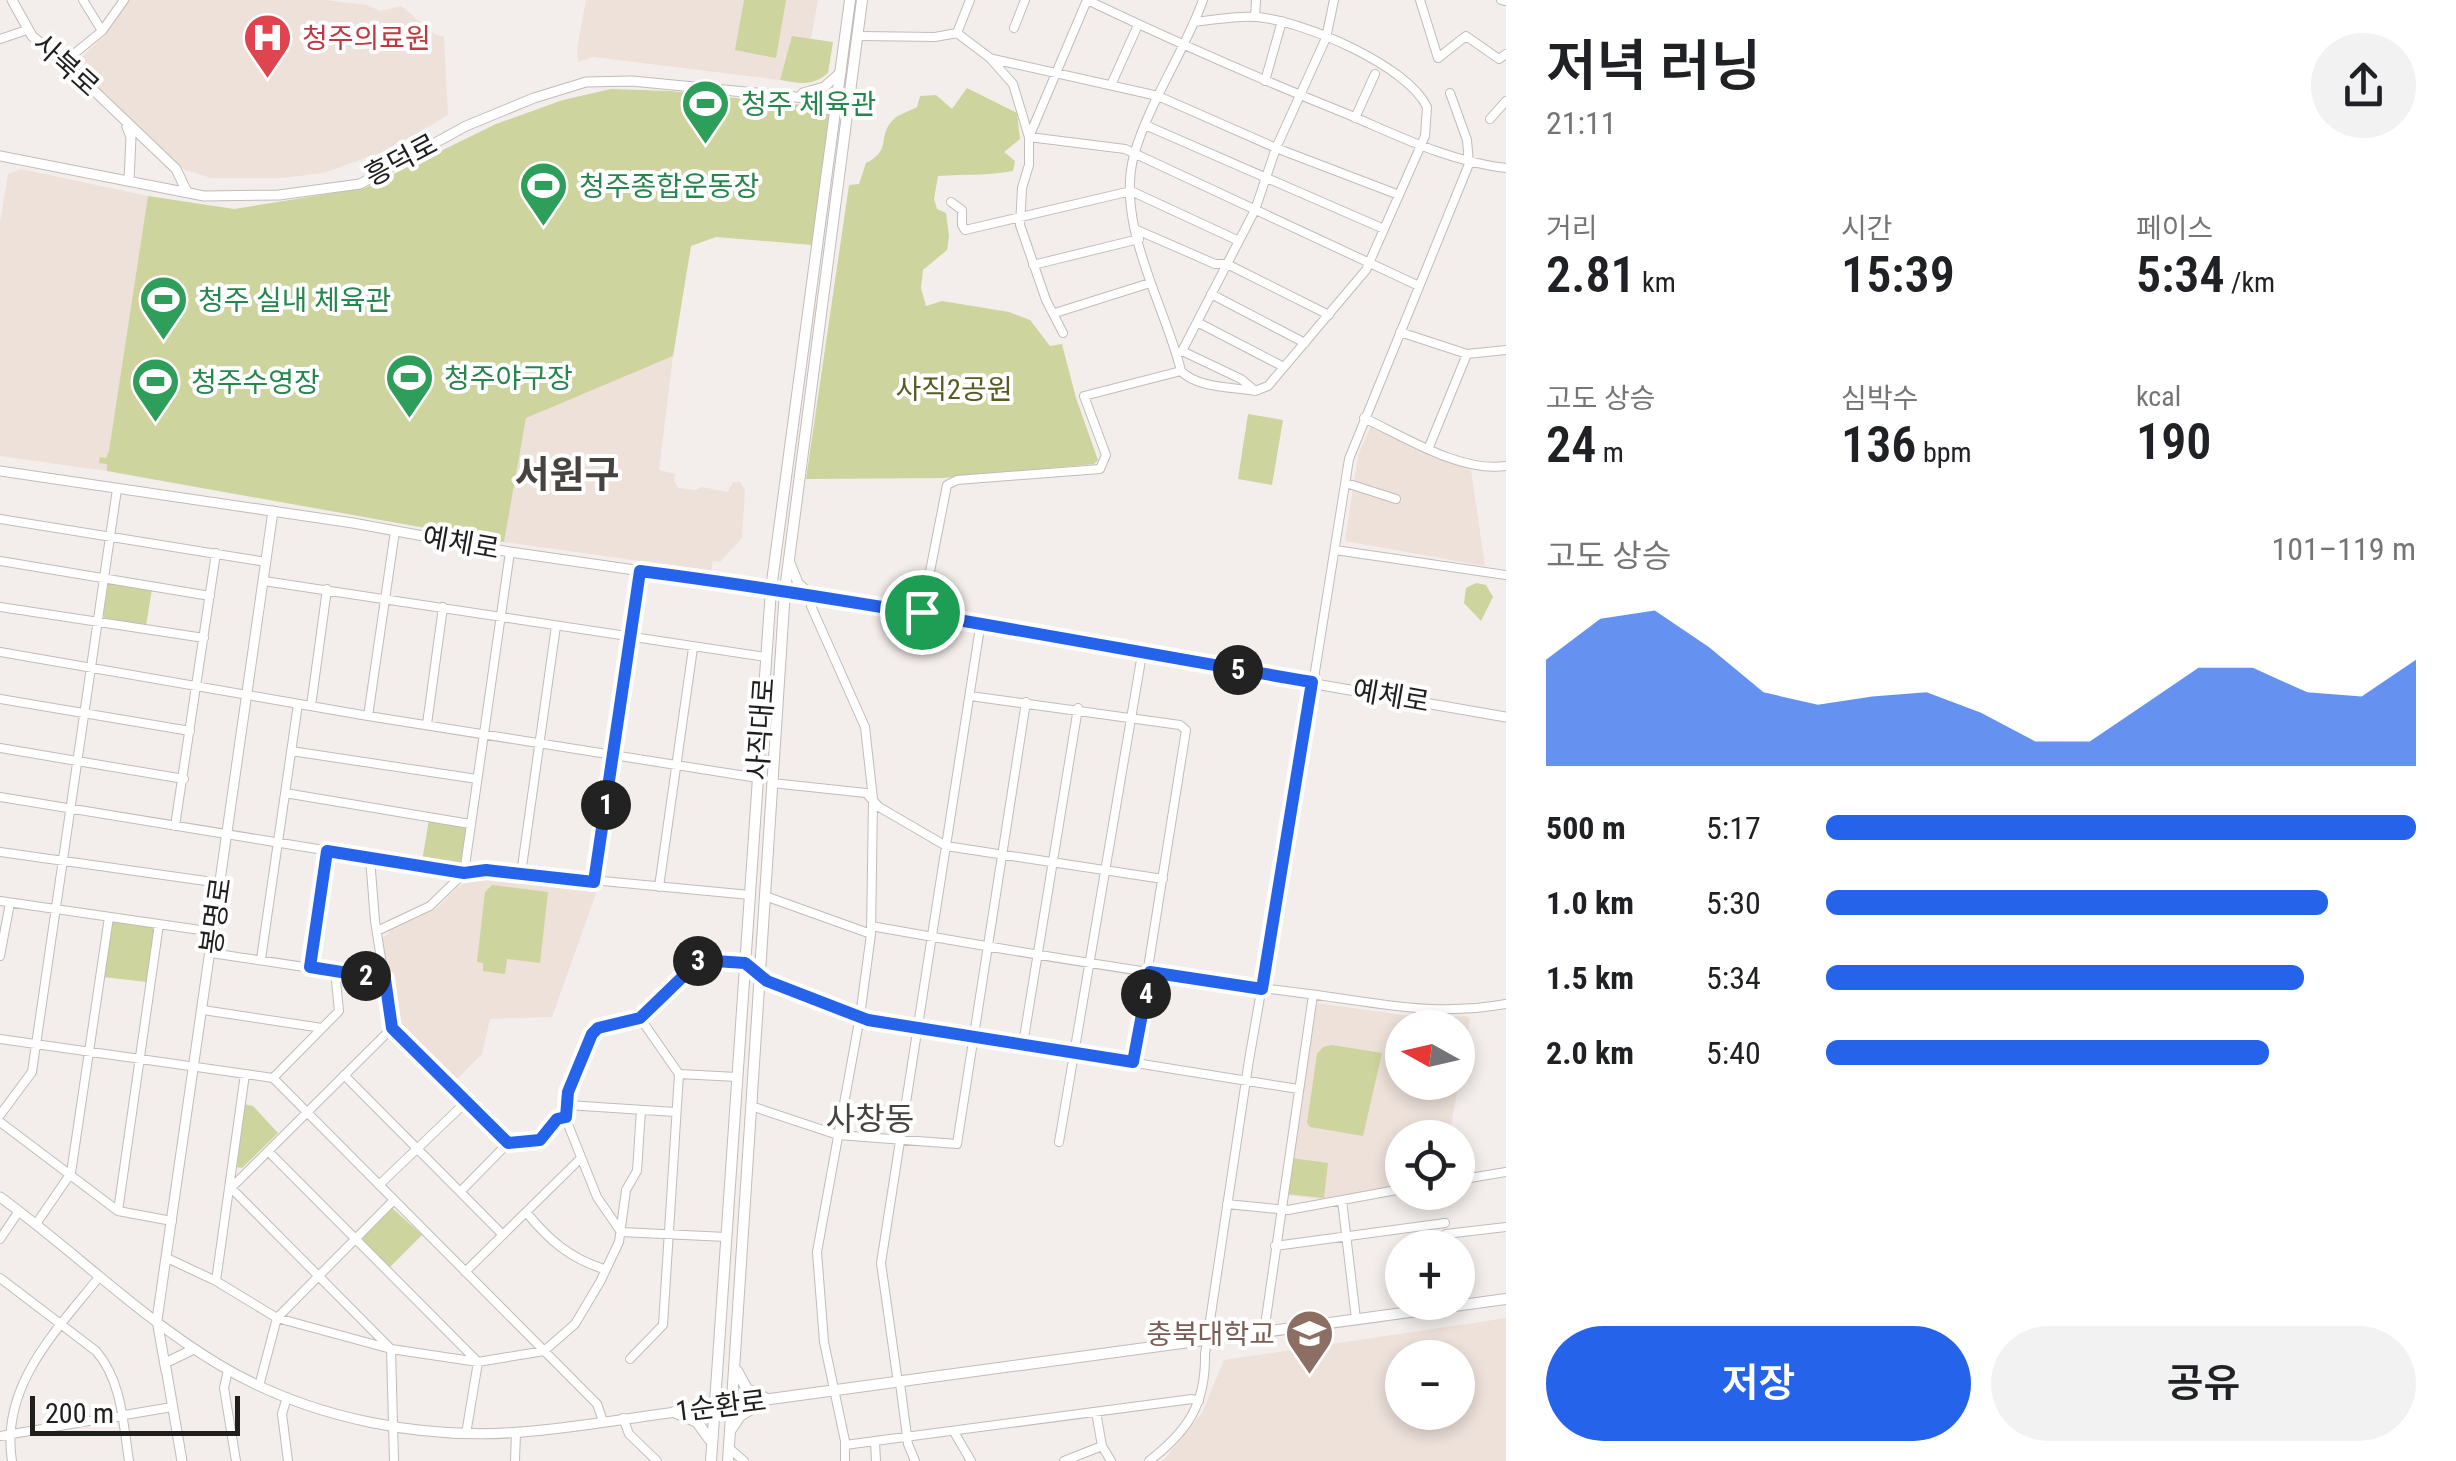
<!DOCTYPE html>
<html lang="ko">
<head>
<meta charset="utf-8">
<style>
	body { margin:0; font-family:"Roboto Condensed","Noto Sans KR",sans-serif; background:#f2f2f2; color:#202124; height:100vh; display:flex; flex-direction:column; font-size:38px; white-space:nowrap }
	* { box-sizing:border-box; margin:0 }
	p { font-size:32px; color:#757577 }
	.icon { flex:none; width:55px; height:55px; fill:none; stroke:currentColor; stroke-width:2; stroke-linecap:round; stroke-linejoin:round }
	.map { position:relative; flex:1; overflow:hidden }
	.drawer { display:flex; flex-direction:column; background:#fff; width:950px }
	.drawer>* { flex:none }
	.needle { width:65px; rotate:278deg }
	.controls { position:absolute; left:1385px; top:1010px; display:grid; gap:20px }
	.controls a { display:grid; place-items:center; width:90px; height:90px; border-radius:50%; background:#fff; box-shadow:0 5px 15px #0003; font-size:50px }
	.scale { position:absolute; left:30px; bottom:25px; width:210px; box-sizing:border-box; padding-left:10px; border:5px solid #201f1e; border-top:0; font-size:28px; line-height:35px; white-space:nowrap; color:#201f1e; -webkit-text-stroke:8px #fff; paint-order:stroke }
	.pin { position:absolute; display:grid; place-items:center; width:85px; height:85px; color:#fff; margin:-42px; border:5px solid #fff; border-radius:50%; box-shadow:0 2px 10px #0007 }
	.km { position:absolute; width:50px; height:50px; margin:-25px; border-radius:50%; background:#222; color:#fff; font-size:28px; line-height:50px; text-align:center }
	.round { display:grid; place-items:center; flex:none; width:105px; height:105px; border-radius:52px; background:#f2f2f2 }
	.summary { display:flex; align-items:center; justify-content:space-between; height:170px; padding:0 40px }
	h1 { font-size:55px; font-weight:600; line-height:75px }
	.figures { display:grid; grid-template-columns:repeat(3,1fr); gap:15px; height:170px; padding:10px 40px }
	.figures div { display:grid; align-content:center }
	.figures b { font-size:50px; font-weight:600 }
	.figures small { font-size:28px; font-weight:400 }
	.figures p { font-size:28px }
	.chart { height:280px; padding:20px 40px }
	.chart p { display:flex; justify-content:space-between }
	.chart svg { width:100%; height:180px; margin-top:10px; fill:#2563eb; opacity:.7 }
	.button { display:flex; gap:20px; margin-top:auto; padding:20px 40px }
	.button a { flex:1; height:115px; border-radius:60px; background:#2563eb; color:#fff; font-size:40px; font-weight:600; line-height:115px; text-align:center }
	.button a+a { background:#f2f2f2; color:#202124 }
	ul { padding:0 40px; list-style:none; font-size:32px }
	li { display:grid; grid-template-columns:160px 120px 1fr; align-items:center; height:75px }
	li i { height:25px; border-radius:12px; background:#2563eb }
	main { display:flex; flex:1; min-height:0 }
	.map>svg:first-child { display:block }
	.built { fill:#ede1da; fill-rule:evenodd }
	.green { fill:#cdd49d }
	.lines { fill:none; stroke-linecap:round; stroke-linejoin:round }
	.minor-casing { stroke:#c1bcba; stroke-width:10 }
	.tertiary-casing { stroke:#c1bcba; stroke-width:11 }
	.secondary-casing { stroke:#c1bcba; stroke-width:12 }
	.minor { stroke:#fff; stroke-width:8 }
	.tertiary { stroke:#fff; stroke-width:9 }
	.secondary { stroke:#fff; stroke-width:10 }
	.route-casing { stroke:#fff; stroke-width:20 }
	.route { stroke:#2563eb; stroke-width:12 }
	.labels { text-anchor:middle; dominant-baseline:central; stroke-width:8; stroke-linejoin:round; paint-order:stroke }
	.health-label { font-size:28px; fill:#be3a42; stroke:#fff; text-anchor:start }
	.street-label { font-size:28px; fill:#201f1e; stroke:#fff }
	.leisure-label { font-size:28px; fill:#27864d; stroke:#fff; text-anchor:start }
	.park-label { font-size:28px; fill:#565c22; stroke:#fff }
	.education-label { font-size:28px; fill:#785e54; stroke:#fff; text-anchor:end }
	.quarter-label { font-size:32px; fill:#474341; stroke:#fff }
	.district-label { font-size:38px; font-weight:bold; fill:#474341; stroke:#fff }
</style>
</head>
<body>
<main>
<div class="map">
<svg width="1506" height="1461" viewBox="0 0 1506 1461">
	<rect width="100%" height="100%" fill="#f3eeeb"/>
	<!-- built -->
	<path class="built" d="M128,0H325L367,5L380,11L401,6L435,34L444,37L448,115L391,149L323,173L283,178H211L183,169L170,161L72,67L106,34Z
		M586,0H818L811,39L792,36L780,80L610,59L592,57L578,62L577,49Z
		M21,169L148,196L107,471L0,456V222L8,174Z
		M673,356L659,470L676,474L674,480L678,488L696,490L702,487L728,492L733,482H740L745,490L742,538L720,562L713,561L711,571L504,542L526,417Z
		M1371,426L1471,470L1485,566L1345,541L1358,455Z
		M477,877L598,888L552,1017L490,1019L482,1054L452,1084L397,1030L382,939L391,930L436,909L458,887Z
		M1317,1003L1425,1018L1467,1016L1470,1019L1449,1137L1402,1138V1185L1328,1200L1286,1195ZM1402,1028H1458V1082H1402Z
		M1506,1318V1461H1163L1202,1413L1224,1360ZM1402,1358H1458V1412H1402Z"/>
	<!-- green -->
	<path class="green" d="M744,0H786L776,58L735,50Z
		M792,36L833,42L828,73C812,87 800,83 780,80Z
		M967,88L1017,113L1020,139L1004,152L1015,161L1013,171C988,176 964,174 938,176L934,199L937,209L946,213L949,236L947,250L923,270L921,288L926,306L942,301L1009,312L1030,320L1050,346L1062,344L1076,398L1098,460L1094,464L943,478L806,479L849,185L859,184L866,163C894,149 875,136 895,118C900,114 910,111 917,107L920,96L936,95L952,109Z
		M611,89L670,91L830,108L812,245L716,237L691,246L673,356L526,418L504,542L107,471V464L99,463L100,457L106,458L109,451L148,196L234,209L365,188L496,124L563,100Z
		M1248,414L1283,420L1272,485L1238,479Z
		M111,582L152,589L146,626L106,620L103,616L108,585Z
		M1476,583L1486,585L1493,597L1481,621L1464,603L1466,588Z
		M429,819L466,828L461,862L458,867L422,861Z
		M492,885L548,892L540,963L507,959L505,974L483,971V963L477,962L485,892Z
		M115,920L151,925L155,932L147,982L103,977L110,925Z
		M1332,1045L1382,1053L1363,1136L1310,1127L1307,1123L1317,1054L1323,1047Z
		M244,1104L253,1106L278,1133L242,1168L237,1167Z
		M1291,1158L1328,1163L1324,1198L1287,1194Z
		M391,1207L422,1235L389,1268L364,1242L363,1236Z"/>
	<g class="lines">
		<defs>
			<path id="minor" d="M83,0L102,31
				M1203,0C1184,53 1150,100 1134,155C1115,225 1165,305 1181,371C1197,388 1233,387 1255,391
				M1420,0L1438,58L1466,36L1499,59L1506,54
				M1501,0L1506,1
				M1255,17L1256,0
				M1194,22C1215,20 1236,15 1257,17C1303,21 1407,65 1427,107L1425,136L1366,270L1268,386L1255,391
				M1014,28L1025,0
				M957,33L990,58L1013,84L1029,137L1125,149L1419,286
				M957,33L970,0
				M859,36L935,37L957,33
				M0,39L27,30
				M993,59L1158,96L1276,148L1399,195
				M64,62L102,31L124,0
				M1265,81L1282,21
				M1111,85L1138,25
				M1355,118L1375,74
				M1490,119L1506,101
				M1145,125L1384,229
				M951,202L962,210V225L965,230L1131,191L1239,241
				M1137,230L1215,264H1227L1329,315
				M1033,265L1139,239
				M1211,294L1305,343
				M1055,313L1150,283
				M1197,322L1284,367
				M1400,332L1467,354L1506,350
				M1063,333L1046,300L1020,225L1022,188L1029,165V137L1087,0C1173,41 1260,79 1347,114C1399,136 1450,162 1506,168
				M1182,351L1241,379L1252,388
				M1176,353L1182,351L1255,210L1276,148L1326,38L1334,0
				M1364,418C1405,437 1461,473 1506,466
				M1429,447L1467,354
				M1346,483L1396,499
				M0,519L266,562
				M1335,550L1506,575
				M0,561L210,596
				M264,581L766,657
				M810,594L811,606L865,727L873,799L871,934L860,1016L817,1252L824,1342L845,1441V1461
				M0,607L204,638
				M922,612L947,485L957,480L1100,469L1106,455L1084,396L1181,371
				M0,652L368,716L758,778
				M970,696L1180,725L1186,730L1133,1062
				M0,699L190,731
				M311,706L327,589
				M368,716L395,531
				M427,724L443,607
				M0,748L184,779
				M291,751L477,779
				M772,783L866,793L879,807L946,846L1163,879
				M285,793L470,824
				M0,797L464,873L486,870L750,895
				M175,826L216,553
				M0,852L220,883
				M370,858L375,921L392,1028L508,1143
				M521,874L556,626
				M594,882L640,571
				M659,887L693,648
				M765,896L871,934
				M0,901L214,932
				M871,926C1016,952 1162,976 1309,994C1380,1003 1433,1017 1506,1004
				M377,931L430,906L464,873L510,552
				M211,953L385,979
				M0,956L10,903
				M261,959L298,704
				M310,967L327,851
				M203,1010L322,1028
				M640,1018L679,1074L737,1077
				M392,1028L231,1188L391,1349L394,1461
				M0,1039L273,1078L597,1404L603,1421
				M1023,1044L1078,708
				M344,1075L503,1235
				M273,1078L339,1011L335,971
				M567,1105L675,1112
				M751,1106L838,1135L957,1144L1026,702
				M0,1115L32,1072L117,489
				M0,1122L118,1211L172,1221
				M1059,1142L1142,654
				M268,1151L478,1362L466,1434
				M1458,1180L1506,1172
				M379,1185L465,1103
				M461,1191L508,1143L540,1140L557,1119L565,1117
				M1342,1200L1356,1319
				M1227,1204L1288,1210L1402,1189
				M118,1211L159,924
				M526,1212C548,1239 569,1258 604,1269
				M36,1224L71,1173L109,917
				M1446,1234L1506,1227
				M726,1237L621,1232L597,1197L565,1117L568,1092L592,1034L597,1028L640,1018L699,959L745,963L767,981L868,1020L1298,1089
				M0,1239L19,1211
				M1275,1246L1445,1223
				M167,1258L216,1281L277,1318L391,1349L478,1362L544,1351L575,1324L600,1282L619,1242L626,1190L637,1171L641,1110
				M465,1272L580,1159
				M0,1278L96,1351C122,1381 123,1423 129,1461
				M216,1281L245,1074
				M1264,1332L1313,995
				M630,1359L663,1325L679,1074
				M228,1370L224,1388L236,1461
				M898,1383L881,1263L981,621
				M900,1383L908,1444L915,1461
				M259,1386L277,1318L394,1200
				M287,1397L282,1414L288,1461
				M1096,1412L1102,1446L1111,1461
				M623,1418L629,1434L657,1461
				M954,1432L971,1461
				M0,1436L172,1407
				M875,1442L876,1461
				M845,1445L1192,1399L1199,1401
				M729,1448L744,1461
				M12,1461C0,1386 56,1331 99,1277
				M515,1461L516,1432
				M1064,1461L1102,1446
				M1149,1461C1188,1431 1206,1404 1205,1354L1249,1060L1294,803L1349,459L1469,164L1467,140L1450,93"/>
			<path id="tertiary" d="M12,0L32,36L64,62L176,169L187,192
				M803,93L824,87L841,72
				M127,127L131,137L129,181
				M0,156L204,196L279,195L360,184L466,126L534,98L586,82L632,81L837,101
				M0,471L353,523L510,552L926,612L1142,654L1506,717
				M790,563L798,583L808,592
				M0,1197C74,1251 140,1317 218,1364C309,1419 427,1442 533,1431C594,1425 654,1414 715,1407
				M165,1363L194,1349
				M166,1368L182,1461
				M166,1371L157,1320L273,511"/>
			<path id="secondary" d="M737,1371L747,1389L767,1399
				M726,1405L1506,1299
				M674,1412L697,1422L710,1440
				M730,1431L740,1416L761,1403
				M711,1461L771,589L850,0
				M728,1461L785,590L862,0"/>
		</defs>
		<!-- minor casing -->
		<use href="#minor" class="minor-casing"/>
		<!-- tertiary casing -->
		<use href="#tertiary" class="tertiary-casing"/>
		<!-- secondary casing -->
		<use href="#secondary" class="secondary-casing"/>
		<!-- minor -->
		<use href="#minor" class="minor"/>
		<!-- tertiary -->
		<use href="#tertiary" class="tertiary"/>
		<!-- secondary -->
		<use href="#secondary" class="secondary"/>
	</g>
	<g class="lines">
		<defs>
			<path id="route" d="M640,571C866,600 1088,644 1312,682L1262,989L1150,972L1133,1062L868,1020L767,981L745,963L700,960L640,1018L598,1028L592,1034L568,1092L566,1117L557,1119L540,1140L508,1143L392,1028L385,979L310,967L327,851L464,873L486,870L594,882Z"/>
		</defs>
		<!-- route casing -->
		<use href="#route" class="route-casing"/>
		<!-- route -->
		<use href="#route" class="route"/>
	</g>
	<!-- icons -->
	<defs>
		<symbol id="hospital-pin" viewBox="-11 -11 22 30"><path d="M0 17L-7.5 6A9.5 9.5 0 1 1 7.5 6Z" fill="#e0444e" stroke="#fff"/><path d="M-5-5h3v3.5h4V-5h3V5h-3V1.5h-4V5h-3Z" fill="#fff"/></symbol>
		<symbol id="stadium-pin" viewBox="-11 -11 22 30"><path d="M0 17L-7.5 6A9.5 9.5 0 1 1 7.5 6Z" fill="#2e9e5b" stroke="#fff"/><path d="M0-5a6.5 5 0 1 0 0 10a6.5 5 0 1 0 0-10ZM-3.5-1.8h7v3.6h-7Z" fill="#fff"/></symbol>
		<symbol id="university-pin" viewBox="-11 -11 22 30"><path d="M0 17L-7.5 6A9.5 9.5 0 1 1 7.5 6Z" fill="#8d6e63" stroke="#fff"/><path d="M0-5L7-2L0 1L-7-2ZM-4 1L0 2.5L4 1V4Q0 6-4 4Z" fill="#fff"/></symbol>
	</defs>
	<g fill-rule="evenodd">
		<use href="#hospital-pin" x="240" y="10" width="55" height="75"/>
		<use href="#stadium-pin" x="678" y="76" width="55" height="75"/>
		<use href="#stadium-pin" x="516" y="158" width="55" height="75"/>
		<use href="#stadium-pin" x="136" y="272" width="55" height="75"/>
		<use href="#stadium-pin" x="382" y="350" width="55" height="75"/>
		<use href="#stadium-pin" x="128" y="354" width="55" height="75"/>
		<use href="#university-pin" x="1282" y="1306" width="55" height="75"/>
	</g>
	<g class="labels">
		<!-- health labels -->
		<g class="health-label">
			<text x="302" y="38">청주의료원</text>
		</g>
		<!-- street labels -->
		<g class="street-label">
			<text transform="translate(66 65) rotate(42)">사북로</text>
			<text transform="translate(401 160) rotate(-28)">흥덕로</text>
			<text transform="translate(461 543) rotate(10)">예체로</text>
			<text transform="translate(1391 696) rotate(10)">예체로</text>
			<text transform="translate(761 729) rotate(-86)">사직대로</text>
			<text transform="translate(216 916) rotate(-82)">봉명로</text>
			<text transform="translate(721 1406) rotate(-7)">1순환로</text>
		</g>
		<!-- leisure labels -->
		<g class="leisure-label">
			<text x="741" y="104">청주 체육관</text>
			<text x="579" y="186">청주종합운동장</text>
			<text x="198" y="300">청주 실내 체육관</text>
			<text x="444" y="378">청주야구장</text>
			<text x="191" y="382">청주수영장</text>
		</g>
		<!-- park labels -->
		<g class="park-label">
			<text x="954" y="389">사직2공원</text>
		</g>
		<!-- education labels -->
		<g class="education-label">
			<text x="1275" y="1334">충북대학교</text>
		</g>
		<!-- quarter labels -->
		<g class="quarter-label">
			<text x="870" y="1119">사창동</text>
		</g>
		<!-- district labels -->
		<g class="district-label">
			<text x="567" y="475">서원구</text>
		</g>
	</g>
</svg>
<div class="controls">
<a><svg class="needle" viewBox="-14 -14 28 28"><path d="M0-13l5 13h-10z" fill="#e53935"/><path d="M0 13l5-13h-10z" fill="#757577"/></svg></a>
<a><svg class="icon" aria-label="locate" viewBox="0 0 24 24"><circle cx="12" cy="12" r="6"/><path d="M12 2v4M12 18v4M2 12h4M18 12h4"/></svg></a>
<a>+</a>
<a>−</a>
</div>
<div class="scale">200 m</div>
<div class="pin" style="left:922px;top:612px;background:#1e9e55"><svg class="icon" aria-label="arrive" viewBox="0 0 24 24"><path d="M6 21V4h12l-3 4 3 4H6"/></svg></div>
<b class="km" style="left:606px;top:805px">1</b>
<b class="km" style="left:366px;top:976px">2</b>
<b class="km" style="left:698px;top:961px">3</b>
<b class="km" style="left:1146px;top:994px">4</b>
<b class="km" style="left:1238px;top:670px">5</b>
</div>
<section class="drawer">
<div class="summary"><div><h1>저녁 러닝</h1><p>21:11</p></div><a class="round"><svg class="icon" aria-label="share" viewBox="0 0 24 24"><path d="M12 15V3M7 8l5-5 5 5M5 13v7h14v-7"/></svg></a></div>
<div class="figures">
<div><p>거리</p><b>2.81<small> km</small></b></div>
<div><p>시간</p><b>15:39</b></div>
<div><p>페이스</p><b>5:34<small> /km</small></b></div>
</div>
<div class="figures">
<div><p>고도 상승</p><b>24<small> m</small></b></div>
<div><p>심박수</p><b>136<small> bpm</small></b></div>
<div><p>kcal</p><b>190</b></div>
</div>
<div class="chart"><p><span>고도 상승</span>101–119 m</p>
<svg viewBox="0 0 160 44" preserveAspectRatio="none"><path d="M0 44V18L10 8L20 6L30 15L40 26L50 29L60 27L70 26L80 31L90 38L100 38L110 29L120 20L130 20L140 26L150 27L160 18V44z"/></svg>
</div>
<ul>
<li><b>500 m</b>5:17<i style="width:100%"></i></li>
<li><b>1.0 km</b>5:30<i style="width:85%"></i></li>
<li><b>1.5 km</b>5:34<i style="width:81%"></i></li>
<li><b>2.0 km</b>5:40<i style="width:75%"></i></li>
</ul>
<div class="button"><a>저장</a><a>공유</a></div>
</section>
</main>
</body>
</html>
